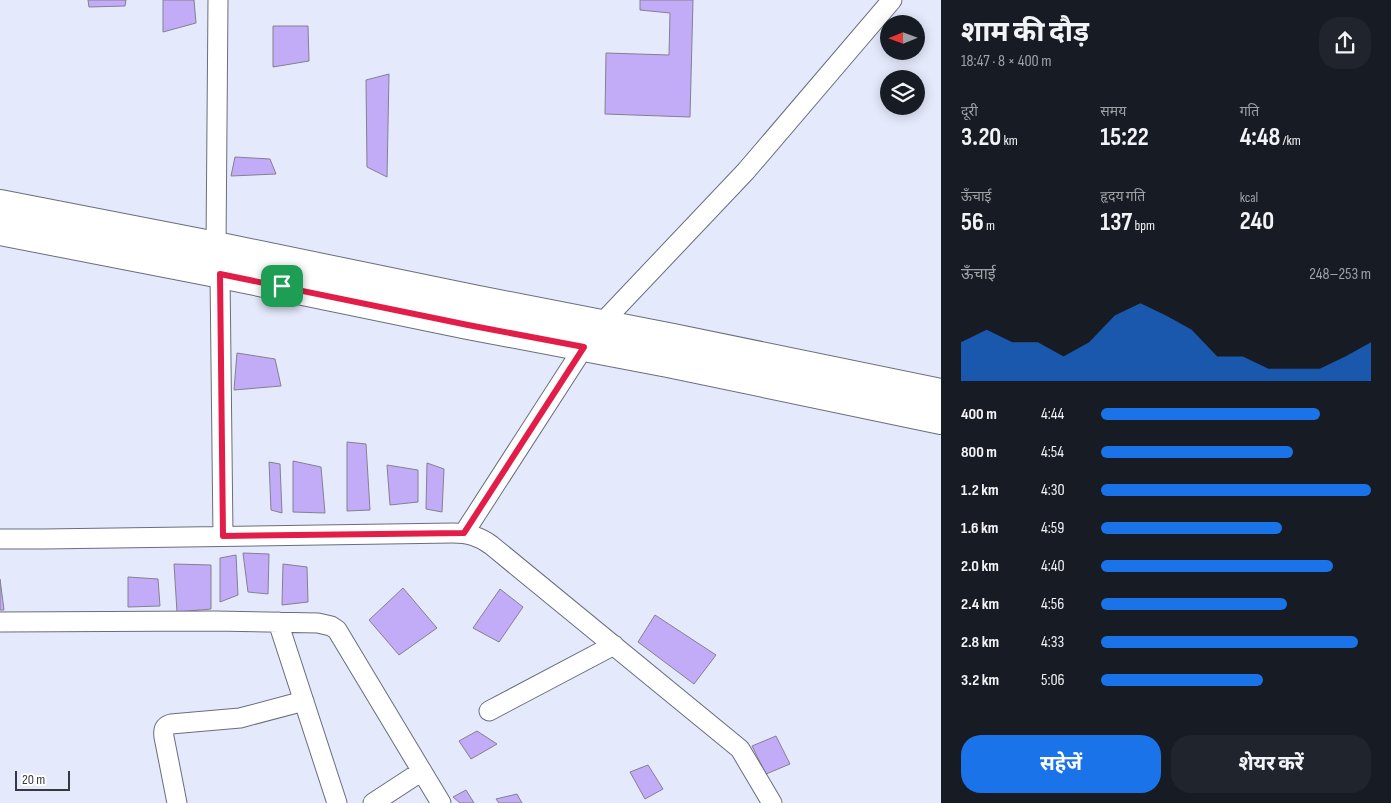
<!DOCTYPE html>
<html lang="hi">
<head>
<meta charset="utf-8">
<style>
	body { margin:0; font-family:"Sofia Sans Condensed","Noto Sans Devanagari",sans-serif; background:#20242c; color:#f1f3f6; height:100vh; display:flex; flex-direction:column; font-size:19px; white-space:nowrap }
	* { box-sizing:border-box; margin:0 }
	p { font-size:16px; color:#9ea1a6 }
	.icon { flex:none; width:28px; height:28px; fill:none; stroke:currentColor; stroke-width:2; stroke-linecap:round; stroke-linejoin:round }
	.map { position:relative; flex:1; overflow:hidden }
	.details { display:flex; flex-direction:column; background:#171b24; width:450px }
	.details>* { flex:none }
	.needle { width:32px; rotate:269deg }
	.tools { position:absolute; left:880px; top:15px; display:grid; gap:10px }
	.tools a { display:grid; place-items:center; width:45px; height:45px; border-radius:50%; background:#171b24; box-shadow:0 2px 12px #0003; font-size:25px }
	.scale { position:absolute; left:15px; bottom:12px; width:55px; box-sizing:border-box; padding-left:5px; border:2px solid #373940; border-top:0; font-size:14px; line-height:18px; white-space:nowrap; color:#373940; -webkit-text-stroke:4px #fff; paint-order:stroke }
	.pin { position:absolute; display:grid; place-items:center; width:42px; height:42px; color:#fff; margin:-21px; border-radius:10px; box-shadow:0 2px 8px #0006 }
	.round { display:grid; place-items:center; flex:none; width:52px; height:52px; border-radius:20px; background:#20242c }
	.head { display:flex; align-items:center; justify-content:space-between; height:85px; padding:0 20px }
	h1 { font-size:28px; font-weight:700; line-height:38px }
	.figures { display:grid; grid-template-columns:repeat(3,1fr); gap:8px; height:85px; padding:5px 20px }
	.figures div { display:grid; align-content:center }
	.figures b { font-size:25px; font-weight:700 }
	.figures small { font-size:14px; font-weight:400 }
	.figures p { font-size:14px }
	.chart { height:140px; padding:10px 20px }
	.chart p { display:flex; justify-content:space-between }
	.chart svg { width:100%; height:90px; margin-top:5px; fill:#1a73e8; opacity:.7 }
	.button { display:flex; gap:10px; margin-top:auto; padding:10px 20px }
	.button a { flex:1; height:58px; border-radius:20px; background:#1a73e8; color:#fff; font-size:20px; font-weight:700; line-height:58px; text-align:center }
	.button a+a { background:#20242c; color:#f1f3f6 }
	ul { padding:0 20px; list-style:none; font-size:16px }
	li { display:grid; grid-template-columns:80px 60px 1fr; align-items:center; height:38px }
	li i { height:12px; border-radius:6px; background:#1a73e8 }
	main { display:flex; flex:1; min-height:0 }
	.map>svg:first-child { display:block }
	.building { fill:#c2acf7; stroke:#848090 }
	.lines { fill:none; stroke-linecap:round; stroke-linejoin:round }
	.street-casing { stroke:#696e7d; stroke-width:21 }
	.primary-casing { stroke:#696e7d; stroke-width:30 }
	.street { stroke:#fff; stroke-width:19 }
	.primary { stroke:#fff; stroke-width:28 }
	.route-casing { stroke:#fff; stroke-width:10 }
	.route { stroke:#e11d48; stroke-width:6 }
</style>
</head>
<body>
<main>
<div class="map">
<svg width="941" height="803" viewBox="0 0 941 803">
	<rect width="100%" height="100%" fill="#e4e9fb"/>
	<!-- building -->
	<path class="building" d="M88,0H126L125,6L89,7Z
		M163,0H194L196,23L163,32Z
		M640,0H693L690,117L605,114L606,53L669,55L670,13L640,10Z
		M273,26H308L309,61L273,67Z
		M389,74L387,177L367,167L366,80Z
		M235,157L270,159L276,174L231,176Z
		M237,353L275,359L281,386L234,390Z
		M347,442L366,444L370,510L347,511Z
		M293,461L321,467L325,513L293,512Z
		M269,462L280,464L282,513L271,510Z
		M427,463L444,469L442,512L426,509Z
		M387,465L418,470V502L390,505Z
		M243,553L269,554L268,594L248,592Z
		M236,555L238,595L220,602V558Z
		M174,564L211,565V609L177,612Z
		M283,564L307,567L308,602L282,605Z
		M128,577L158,579L160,606L128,607Z
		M0,579L4,610H0Z
		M403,588L437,628L399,655L369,620Z
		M500,589L523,607L499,642L473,628Z
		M655,615L716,655L694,684L638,642Z
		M477,731L497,744L471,759L459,741Z
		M776,736L790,764L766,774L752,746Z
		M648,765L663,789L645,799L630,772Z
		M466,790L474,803H460L453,797Z
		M517,794L522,803H499L496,799Z"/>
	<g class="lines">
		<defs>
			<path id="street" d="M216,246L218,0
				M220,274L223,536
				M601,324L746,171L892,0
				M464,533L584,347
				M0,539H44L453,533C468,533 479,536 491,545L740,749L772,803
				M0,622L214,621L318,623L331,626L337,630L441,803
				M278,622L337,803
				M489,711L614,645
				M177,803L164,737C163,730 164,726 171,724L240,718L304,701
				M373,803L422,771"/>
			<path id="primary" d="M0,204L216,246L473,299L673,338L941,393
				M0,231L211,272L468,325L668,363L941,420"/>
		</defs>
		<!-- street casing -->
		<use href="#street" class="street-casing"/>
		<!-- primary casing -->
		<use href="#primary" class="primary-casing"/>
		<!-- street -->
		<use href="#street" class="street"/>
		<!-- primary -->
		<use href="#primary" class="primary"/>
	</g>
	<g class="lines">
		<defs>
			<path id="route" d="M220,274L468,325L584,347L464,533L223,536Z"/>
		</defs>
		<!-- route casing -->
		<use href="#route" class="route-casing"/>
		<!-- route -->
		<use href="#route" class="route"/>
	</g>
</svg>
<div class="tools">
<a><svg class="needle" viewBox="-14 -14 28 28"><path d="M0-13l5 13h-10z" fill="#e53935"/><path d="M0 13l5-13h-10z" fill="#9ea1a6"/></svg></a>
<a><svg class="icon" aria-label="layers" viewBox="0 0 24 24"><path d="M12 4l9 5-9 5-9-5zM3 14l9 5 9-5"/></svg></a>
</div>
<div class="scale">20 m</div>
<div class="pin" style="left:282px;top:286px;background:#1e9e55"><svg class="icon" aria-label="arrive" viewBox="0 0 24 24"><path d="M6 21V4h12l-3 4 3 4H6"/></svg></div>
</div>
<section class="details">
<div class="head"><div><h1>शाम की दौड़</h1><p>18:47 · 8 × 400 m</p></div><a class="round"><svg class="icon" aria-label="share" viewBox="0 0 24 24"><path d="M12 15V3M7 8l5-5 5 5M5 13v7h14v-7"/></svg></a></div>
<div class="figures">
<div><p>दूरी</p><b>3.20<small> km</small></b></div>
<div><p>समय</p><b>15:22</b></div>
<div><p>गति</p><b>4:48<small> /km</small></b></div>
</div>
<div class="figures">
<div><p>ऊँचाई</p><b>56<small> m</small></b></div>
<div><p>हृदय गति</p><b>137<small> bpm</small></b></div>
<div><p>kcal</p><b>240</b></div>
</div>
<div class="chart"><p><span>ऊँचाई</span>248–253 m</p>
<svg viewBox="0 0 160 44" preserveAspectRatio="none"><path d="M0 44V25L10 19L20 25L30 25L40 32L50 25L60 12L70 6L80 12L90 19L100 32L110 32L120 38L130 38L140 38L150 32L160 25V44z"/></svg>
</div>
<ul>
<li><b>400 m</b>4:44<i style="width:81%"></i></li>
<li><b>800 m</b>4:54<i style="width:71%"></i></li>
<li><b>1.2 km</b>4:30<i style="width:100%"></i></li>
<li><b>1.6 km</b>4:59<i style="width:67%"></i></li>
<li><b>2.0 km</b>4:40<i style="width:86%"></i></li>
<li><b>2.4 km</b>4:56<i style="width:69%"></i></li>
<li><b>2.8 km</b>4:33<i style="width:95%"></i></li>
<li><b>3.2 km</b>5:06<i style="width:60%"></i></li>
</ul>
<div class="button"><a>सहेजें</a><a>शेयर करें</a></div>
</section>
</main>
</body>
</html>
